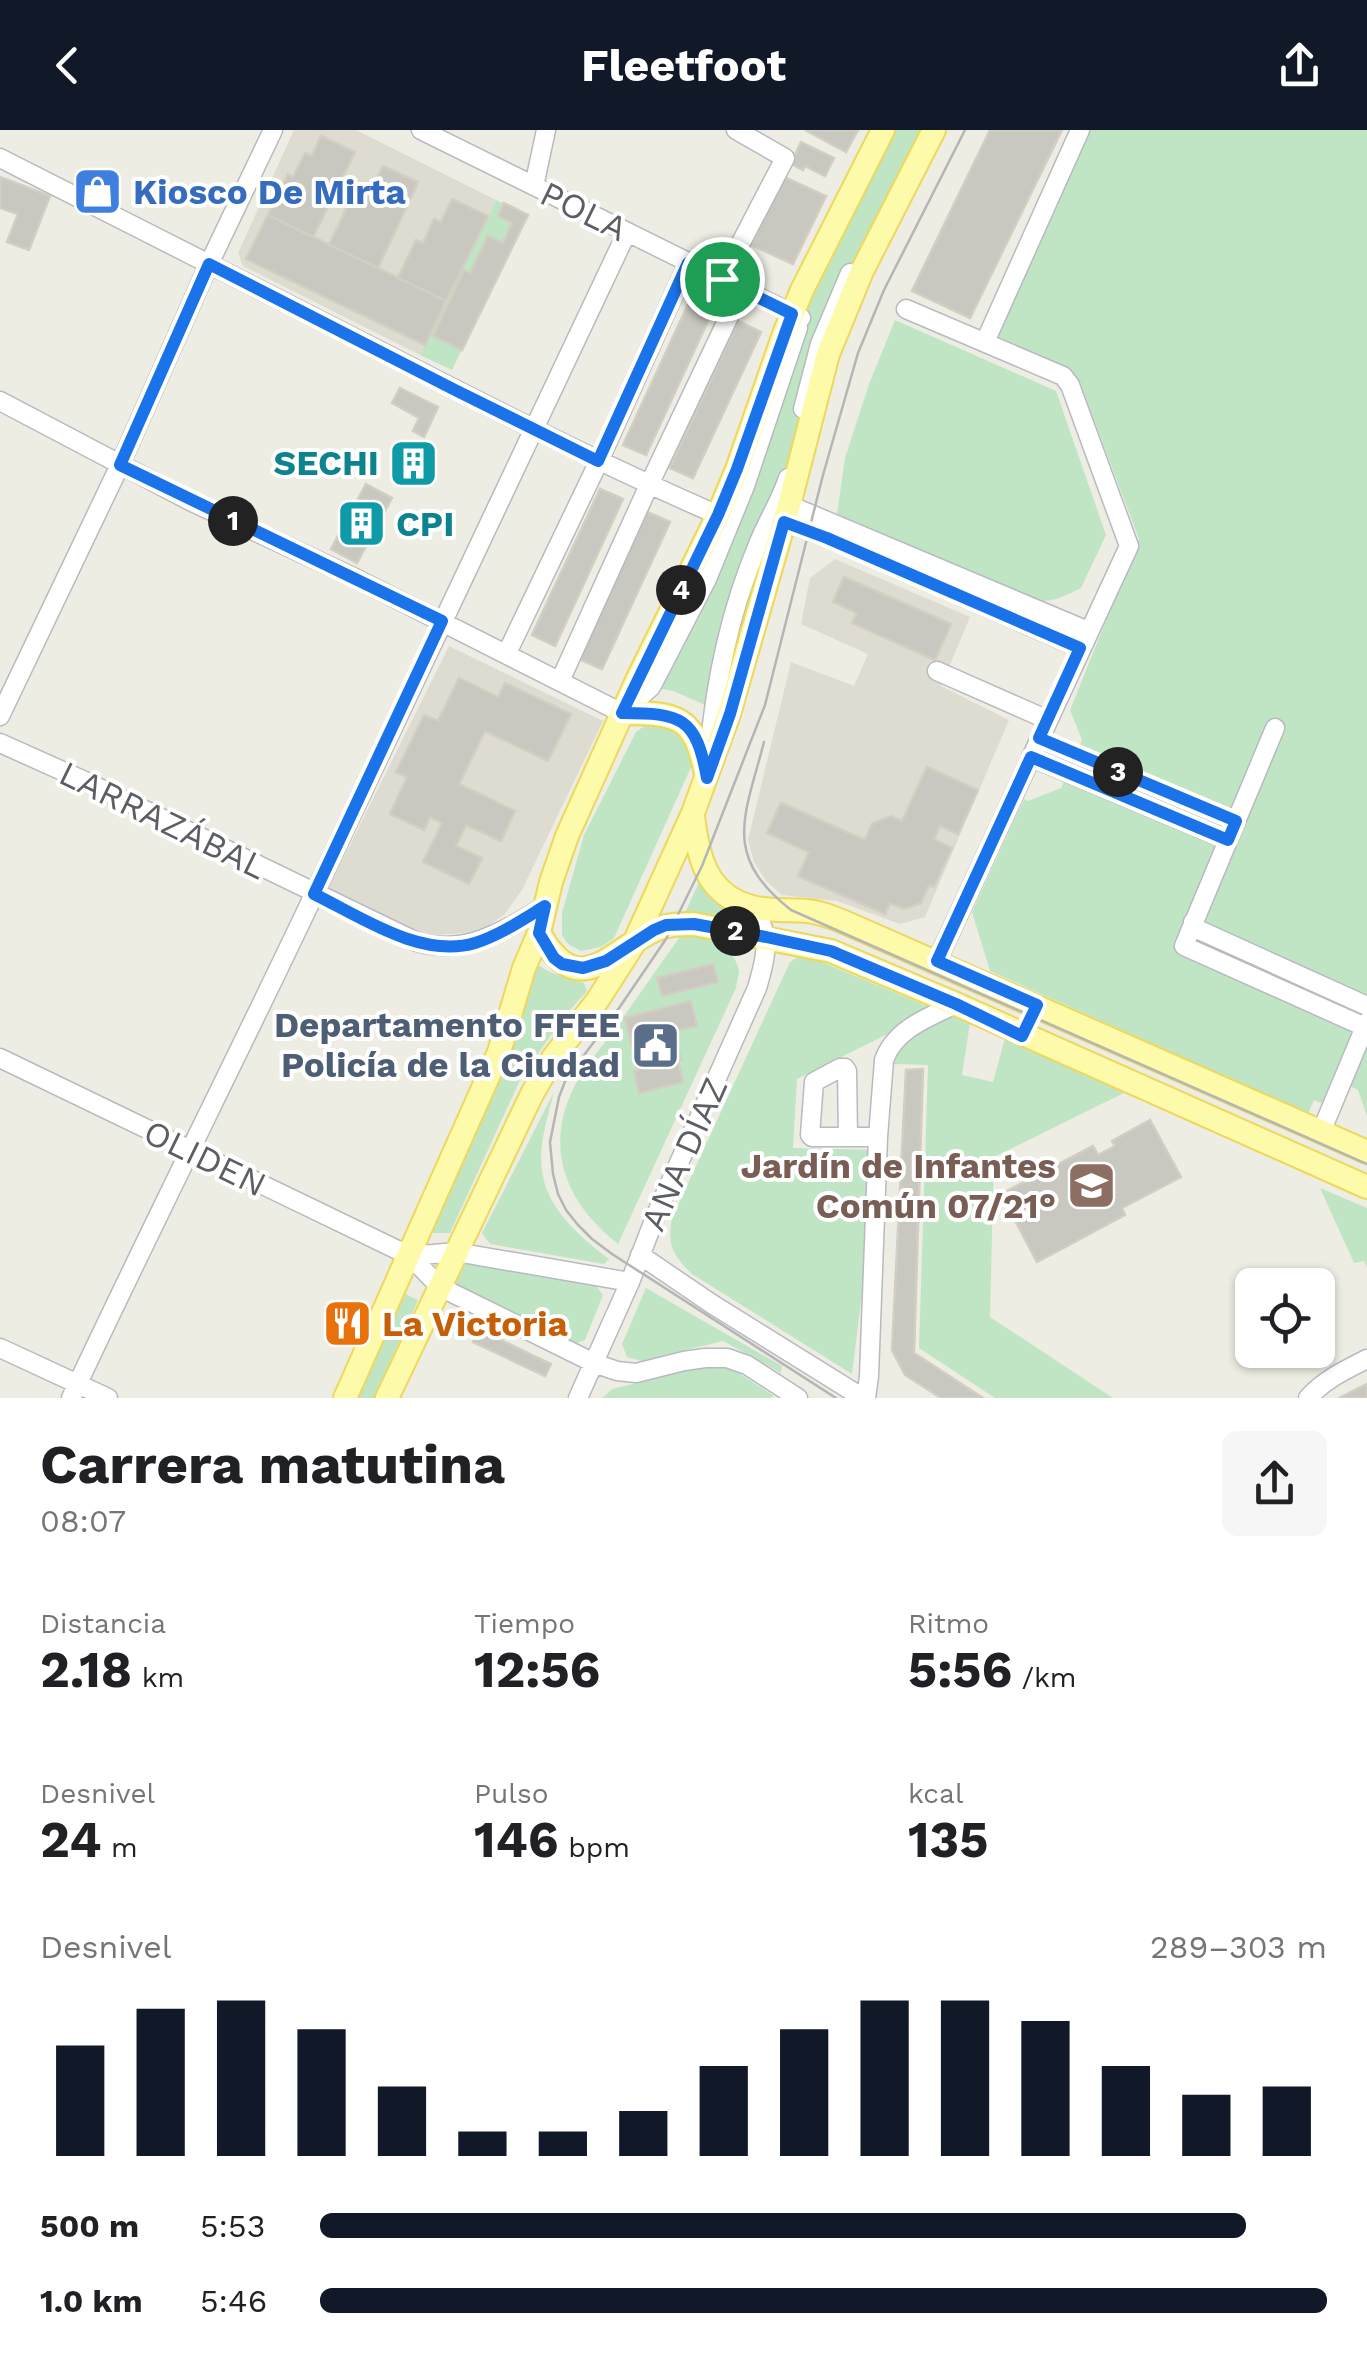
<!DOCTYPE html>
<html lang="es">
<head>
<meta charset="utf-8">
<style>
	body { margin:0; font-family:"Work Sans",sans-serif; background:#f6f6f6; color:#202124; height:100vh; display:flex; flex-direction:column; font-size:38px; white-space:nowrap }
	* { box-sizing:border-box; margin:0 }
	p { font-size:32px; color:#757577 }
	.icon { flex:none; width:55px; height:55px; fill:none; stroke:currentColor; stroke-width:2; stroke-linecap:round; stroke-linejoin:round }
	.map { position:relative; height:1268px; overflow:hidden }
	.drawer { display:flex; flex-direction:column; background:#fff; flex:1 }
	.drawer>* { flex:none }
	.fabs { position:absolute; left:1235px; top:1138px; display:grid; gap:20px }
	.fabs a { display:grid; place-items:center; width:100px; height:100px; border-radius:15px; background:#fff; box-shadow:0 2px 8px #0004; font-size:50px }
	.pin { position:absolute; display:grid; place-items:center; width:85px; height:85px; color:#fff; margin:-42px; border:5px solid #fff; border-radius:50%; box-shadow:0 2px 10px #0007 }
	.km { position:absolute; width:50px; height:50px; margin:-25px; border-radius:50%; background:#222; color:#fff; font-size:28px; line-height:50px; text-align:center }
	.round { display:grid; place-items:center; flex:none; width:105px; height:105px; border-radius:15px; background:#f6f6f6 }
	.summary { display:flex; align-items:center; justify-content:space-between; height:170px; padding:0 40px }
	h1 { font-size:55px; font-weight:700; line-height:75px }
	.metrics { display:grid; grid-template-columns:repeat(3,1fr); gap:15px; height:170px; padding:10px 40px }
	.metrics div { display:grid; align-content:center }
	.metrics b { font-size:50px; font-weight:700 }
	.metrics small { font-size:28px; font-weight:400 }
	.metrics p { font-size:28px }
	.chart { height:280px; padding:20px 40px }
	.chart p { display:flex; justify-content:space-between }
	.chart svg { width:100%; height:180px; margin-top:10px; stroke:#111827; stroke-width:6 }
	ul { padding:0 40px; list-style:none; font-size:32px }
	li { display:grid; grid-template-columns:160px 120px 1fr; align-items:center; height:75px }
	li i { height:25px; border-radius:12px; background:#111827 }
	header { display:flex; justify-content:space-between; align-items:center; height:130px; padding:0 40px; background:#111827; color:#fff; font-size:45px; font-weight:700 }
	.map>svg:first-child { display:block }
	.education { fill:#dedcd1 }
	.green { fill:#c0e5c5 }
	.building { fill:#c8c7c0; stroke:#d2cfc2; stroke-width:2.5 }
	.lines { fill:none; stroke-linecap:round; stroke-linejoin:round }
	.minor-casing { stroke:#b8babf; stroke-width:21 }
	.major-casing { stroke:#edd85d; stroke-width:26 }
	.minor { stroke:#fff; stroke-width:18 }
	.major { stroke:#fdfaa9; stroke-width:22 }
	.tram { stroke:#b4b5b5; stroke-width:2.5 }
	.route-casing { stroke:#fff; stroke-width:20 }
	.route { stroke:#1a73e8; stroke-width:12 }
	.labels { text-anchor:middle; dominant-baseline:central; stroke-width:8; stroke-linejoin:round; paint-order:stroke }
	.shop-label { font-size:35px; font-weight:bold; fill:#366cbe; stroke:#fff; text-anchor:start }
	.street-label { font-size:35px; fill:#5b5e63; stroke:#fff }
	.culture-label { font-size:35px; font-weight:bold; fill:#0d838f; stroke:#fff; text-anchor:end }
	.service-label { font-size:35px; font-weight:bold; fill:#4e5e75; stroke:#fff; text-anchor:end }
	.education-label { font-size:35px; font-weight:bold; fill:#785e54; stroke:#fff; text-anchor:end }
	.food-label { font-size:35px; font-weight:bold; fill:#c56008; stroke:#fff; text-anchor:start }
</style>
</head>
<body>
<header><svg class="icon" aria-label="back" viewBox="0 0 24 24"><path d="M15 5l-7 7 7 7"/></svg>Fleetfoot<svg class="icon" aria-label="share" viewBox="0 0 24 24"><path d="M12 15V3M7 8l5-5 5 5M5 13v7h14v-7"/></svg></header>
<div class="map">
<svg width="1367" height="1268" viewBox="0 0 1367 1268">
	<rect width="100%" height="100%" fill="#eeede3"/>
	<!-- education -->
	<path class="education" d="M294,0H356L496,70L420,225L243,136L238,123Z
		M835,429L970,487L941,556L1009,590L925,787L900,794L837,771L782,765L766,751L754,732L748,710L791,532L854,556L868,524L801,494L810,448Z
		M449,516L603,591L522,760L504,785L485,798L464,803L436,805L412,800L328,759Z"/>
	<!-- green -->
	<path class="green" d="M895,0H923L787,352L759,412L712,578L673,561L651,557L812,165Z
		M1086,0H1367V986L1358,960L1348,955L1337,980L1314,970L1308,984L990,841L972,782L1024,669L1028,671L1061,658L1082,610L1070,580L1139,409L1079,250L1069,242L992,206Z
		M496,70L528,85L452,240L420,225Z
		M895,190L1056,261L1106,405L1081,458C1067,465 1054,472 1038,471L837,384L845,328L869,254Z
		M658,591L688,605L692,635L614,808L601,817L581,821L568,814L562,805V783L584,705L636,602L647,594Z
		M699,752L714,769L741,782L743,787L739,794L684,785Z
		M682,804C704,806 736,815 739,842C739,843 736,857 736,858L618,1114C567,1074 543,1020 574,957C584,937 601,918 614,900C637,868 659,836 682,804Z
		M798,827H810L929,877L926,885L797,949L793,1018L880,1020L852,1244L692,1144C672,1124 667,1115 672,1088L790,832Z
		M540,836C553,846 569,846 584,853L587,861L562,889L520,950L450,1103H432L505,927L536,837Z
		M952,884L970,893L962,945L993,952L1005,908L1128,961L994,1027L990,1187L1113,1268H995L919,1218L928,935L894,934C902,899 922,898 952,884Z
		M554,962C548,987 538,1015 542,1041C547,1079 580,1107 609,1129L604,1134L490,1114L482,1103Z
		M1320,1058L1367,1078V1137L1364,1131L1354,1133Z
		M464,1130L594,1153L603,1165L585,1210L572,1215L456,1160L453,1151Z
		M646,1158L782,1236L781,1243L723,1211L641,1231L627,1227L622,1214Z
		M403,1163L418,1170L374,1268H354Z
		M713,1234L728,1236L774,1266L770,1268H602L612,1259Z"/>
	<!-- building -->
	<path class="building" d="M805,0H858L846,22Z
		M990,0H1062L970,188L912,161Z
		M321,6L355,22L313,107L268,85L288,44L293,47L305,23L312,26Z
		M801,12L834,28L825,46L805,36L803,40L791,34Z
		M383,36L418,52L378,138L329,115L348,75L355,78L366,55L372,58Z
		M0,47L50,66L29,120L7,112L18,84L0,78Z
		M784,47L826,66L793,134L751,115Z
		M452,69L488,86L446,171L398,148L416,110L423,113L434,89L441,92Z
		M504,73L528,85L462,220L433,206L464,140L470,143L488,106L503,113L512,93L498,86Z
		M268,85L446,171L425,215L246,129Z
		M691,168L714,178L646,325L623,315Z
		M738,191L761,202L693,348L670,338Z
		M400,258L438,277L424,307L413,301L419,288L392,273Z
		M409,321L427,331L419,346L401,336Z
		M366,354L392,368L357,433L331,419Z
		M600,359L623,369L555,516L532,505Z
		M647,382L670,392L602,539L579,529Z
		M844,447L951,494L935,530L852,493L857,483L833,472Z
		M459,548L498,567L505,553L571,584L548,631L485,601L459,654L515,681L501,711L466,695L456,716L482,728L469,754L423,732L442,693L430,687L424,700L390,684L407,647L396,642L424,585L438,591Z
		M927,637L978,660L958,704L940,696L934,709L952,718L934,757L929,755L921,773L904,779L890,773L885,784L798,746L809,722L767,703L781,673L865,710L872,694L891,686L902,691Z
		M713,834L718,852L662,866L657,848Z
		M691,871L697,896L674,901L681,930H678L683,952L639,963L634,941L638,940L625,888Z
		M923,939L914,1223L983,1268H941L905,1245L892,1220L906,940Z
		M1150,990L1181,1047L1122,1078L1125,1085L1037,1132L1001,1064L1093,1016L1098,1025L1115,1016L1112,1011Z
		M478,1199L551,1234L545,1246L473,1212Z
		M1367,1254V1268H1339Z"/>
	<g class="lines">
		<defs>
			<path id="minor" d="M421,0L801,188
				M0,28C95,77 191,124 286,173C430,246 571,321 718,385
				M534,56L546,0
				M722,149L785,28L736,0
				M906,179L1063,246L1070,255L1129,416L937,831
				M985,212L1080,0
				M0,271L190,371L355,448L622,583L651,557L707,449L745,356L798,198
				M803,279L820,214L850,143
				M789,375L1088,501
				M785,392L827,407L1080,518
				M507,523L599,331L688,133
				M937,541L1048,590
				M560,551L649,355L742,159
				M0,586L120,335L209,134L273,0
				M1275,598L1184,816L1365,897
				M1039,609L1235,691
				M0,613L87,652L417,812C466,826 504,801 545,776
				M709,624C715,552 731,478 759,412C768,390 781,370 788,348
				M1031,627L1228,710
				M1193,792L1197,799L1367,876
				M0,928L410,1126L440,1157L594,1233L617,1241L636,1243L684,1231L705,1228H727L747,1235L798,1268
				M1321,1002L1367,892
				M848,1007L847,941L845,938H840L814,952L810,1005L812,1007H878
				M640,1125L712,1174L863,1268
				M410,1126L456,1122L630,1152
				M0,1218L108,1268
				M71,1268C146,1108 225,951 301,792C409,562 518,332 627,102
				M578,1268L630,1152L658,1080L757,858C766,828 772,806 753,778
				M866,1268L869,1246L878,1007L884,930C895,899 929,887 956,874
				M1308,1268C1324,1250 1345,1240 1367,1229"/>
			<path id="major" d="M622,583C677,583 695,585 706,645
				M693,686C698,727 706,765 752,777C770,782 789,779 807,781C820,782 832,787 844,792L1367,1022
				M539,803C579,873 608,822 655,800C668,794 681,794 694,794L831,821L956,874L1367,1057
				M345,1268L499,922L524,838L539,803L551,752L567,706L638,548L718,385L737,339L784,204L802,160L883,0
				M387,1268L532,964L553,928L597,871L633,815L693,683L729,584L789,375L828,224L862,141L934,0"/>
		</defs>
		<!-- minor casing -->
		<use href="#minor" class="minor-casing"/>
		<!-- major casing -->
		<use href="#major" class="major-casing"/>
		<!-- minor -->
		<use href="#minor" class="minor"/>
		<!-- major -->
		<use href="#major" class="major"/>
		<!-- tram -->
		<path class="tram" d="M764,612C745,686 721,725 791,780L1367,1034
			M836,1268L612,1124L592,1109L578,1095L566,1080L558,1064L553,1044L550,1012L559,967L566,949L615,884L666,809L702,736L765,575L823,345L858,223L884,160L965,0"/>
	</g>
	<g class="lines">
		<defs>
			<path id="route" d="M688,133L792,184L737,339L718,385L622,583C681,583 696,587 707,648L730,584L784,392L827,408L1080,518L1039,608L1236,691L1228,710L1031,627L937,831L1037,875L1022,906L956,874L831,821L766,807L694,794L666,795L654,800L606,831L583,838L562,834L554,828L539,803L545,776C522,790 500,805 475,813C421,829 361,787 314,764L442,491L120,335L209,134L455,260L598,331Z"/>
		</defs>
		<!-- route casing -->
		<use href="#route" class="route-casing"/>
		<!-- route -->
		<use href="#route" class="route"/>
	</g>
	<!-- icons -->
	<defs>
		<symbol id="shop-square" viewBox="-11 -11 22 22"><rect x="-9" y="-9" width="18" height="18" rx="4" fill="#3f7fe0" stroke="#fff"/><path d="M-5-2.5h2.3a2.7 3.5 0 0 1 5.4 0H5L5.5 6h-11ZM-1.5-2.5h3a1.5 2.3 0 0 0-3 0Z" fill="#fff"/></symbol>
		<symbol id="building-square" viewBox="-11 -11 22 22"><rect x="-9" y="-9" width="18" height="18" rx="4" fill="#0f9aa8" stroke="#fff"/><path d="M-4-6H4V6H1V3H-1V6H-4ZM-2.5-4.3h1.7v1.8h-1.7ZM.8-4.3h1.7v1.8H.8ZM-2.5-1h1.7V.8h-1.7ZM.8-1h1.7V.8H.8Z" fill="#fff"/></symbol>
		<symbol id="civic-square" viewBox="-11 -11 22 22"><rect x="-9" y="-9" width="18" height="18" rx="4" fill="#5c6f8a" stroke="#fff"/><path d="M-.6-6.5H3V-4.5H.6V-3L4-1V1h2V6H-6V1h2V-1L-.6-3ZM-1.2 2.5V6h2.4V2.5Z" fill="#fff"/></symbol>
		<symbol id="school-square" viewBox="-11 -11 22 22"><rect x="-9" y="-9" width="18" height="18" rx="4" fill="#8d6e63" stroke="#fff"/><path d="M0-5L7-2L0 1L-7-2ZM-4 1L0 2.5L4 1V4Q0 6-4 4Z" fill="#fff"/></symbol>
		<symbol id="restaurant-square" viewBox="-11 -11 22 22"><rect x="-9" y="-9" width="18" height="18" rx="4" fill="#e8710a" stroke="#fff"/><path d="M-5-6h1v4h1v-4h1v4h1v-4h1v5L-1.5 .5V6h-2V.5L-5-1ZM5-6V6H3V1.5H1.5Q1.5-4 5-6Z" fill="#fff"/></symbol>
	</defs>
	<g fill-rule="evenodd">
		<use href="#shop-square" x="70" y="34" width="55" height="55"/>
		<use href="#building-square" x="386" y="306" width="55" height="55"/>
		<use href="#building-square" x="334" y="366" width="55" height="55"/>
		<use href="#civic-square" x="628" y="888" width="55" height="55"/>
		<use href="#school-square" x="1064" y="1028" width="55" height="55"/>
		<use href="#restaurant-square" x="320" y="1166" width="55" height="55"/>
	</g>
	<g class="labels">
		<!-- shop labels -->
		<g class="shop-label">
			<text x="133" y="62">Kiosco De Mirta</text>
		</g>
		<!-- street labels -->
		<g class="street-label">
			<text transform="translate(584 81) rotate(26)">POLA</text>
			<text transform="translate(163 690) rotate(26)">LARRAZÁBAL</text>
			<text transform="translate(684 1024) rotate(-66)">ANA DÍAZ</text>
			<text transform="translate(205 1028) rotate(26)">OLIDEN</text>
		</g>
		<!-- culture labels -->
		<g class="culture-label">
			<text x="379" y="333">SECHI</text>
			<text x="396" y="394" text-anchor="start">CPI</text>
		</g>
		<!-- service labels -->
		<g class="service-label">
			<text x="620" y="895">Departamento FFEE<tspan x="620" dy="40">Policía de la Ciudad</tspan></text>
		</g>
		<!-- education labels -->
		<g class="education-label">
			<text x="1056" y="1036">Jardín de Infantes<tspan x="1056" dy="40">Común 07/21°</tspan></text>
		</g>
		<!-- food labels -->
		<g class="food-label">
			<text x="382" y="1194">La Victoria</text>
		</g>
	</g>
</svg>
<div class="fabs">
<a><svg class="icon" aria-label="locate" viewBox="0 0 24 24"><circle cx="12" cy="12" r="6"/><path d="M12 2v4M12 18v4M2 12h4M18 12h4"/></svg></a>
</div>
<div class="pin" style="left:722px;top:149px;background:#1e9e55"><svg class="icon" aria-label="arrive" viewBox="0 0 24 24"><path d="M6 21V4h12l-3 4 3 4H6"/></svg></div>
<b class="km" style="left:233px;top:391px">1</b>
<b class="km" style="left:735px;top:801px">2</b>
<b class="km" style="left:1118px;top:642px">3</b>
<b class="km" style="left:681px;top:460px">4</b>
</div>
<section class="drawer">
<div class="summary"><div><h1>Carrera matutina</h1><p>08:07</p></div><a class="round"><svg class="icon" aria-label="share" viewBox="0 0 24 24"><path d="M12 15V3M7 8l5-5 5 5M5 13v7h14v-7"/></svg></a></div>
<div class="metrics">
<div><p>Distancia</p><b>2.18<small> km</small></b></div>
<div><p>Tiempo</p><b>12:56</b></div>
<div><p>Ritmo</p><b>5:56<small> /km</small></b></div>
</div>
<div class="metrics">
<div><p>Desnivel</p><b>24<small> m</small></b></div>
<div><p>Pulso</p><b>146<small> bpm</small></b></div>
<div><p>kcal</p><b>135</b></div>
</div>
<div class="chart"><p><span>Desnivel</span>289–303 m</p>
<svg viewBox="0 0 160 44" preserveAspectRatio="none"><path d="M5 44V17M15 44V8M25 44V6M35 44V13M45 44V27M55 44V38M65 44V38M75 44V33M85 44V22M95 44V13M105 44V6M115 44V6M125 44V11M135 44V22M145 44V29M155 44V27"/></svg>
</div>
<ul>
<li><b>500 m</b>5:53<i style="width:92%"></i></li>
<li><b>1.0 km</b>5:46<i style="width:100%"></i></li>
</ul>
</section>
</body>
</html>
